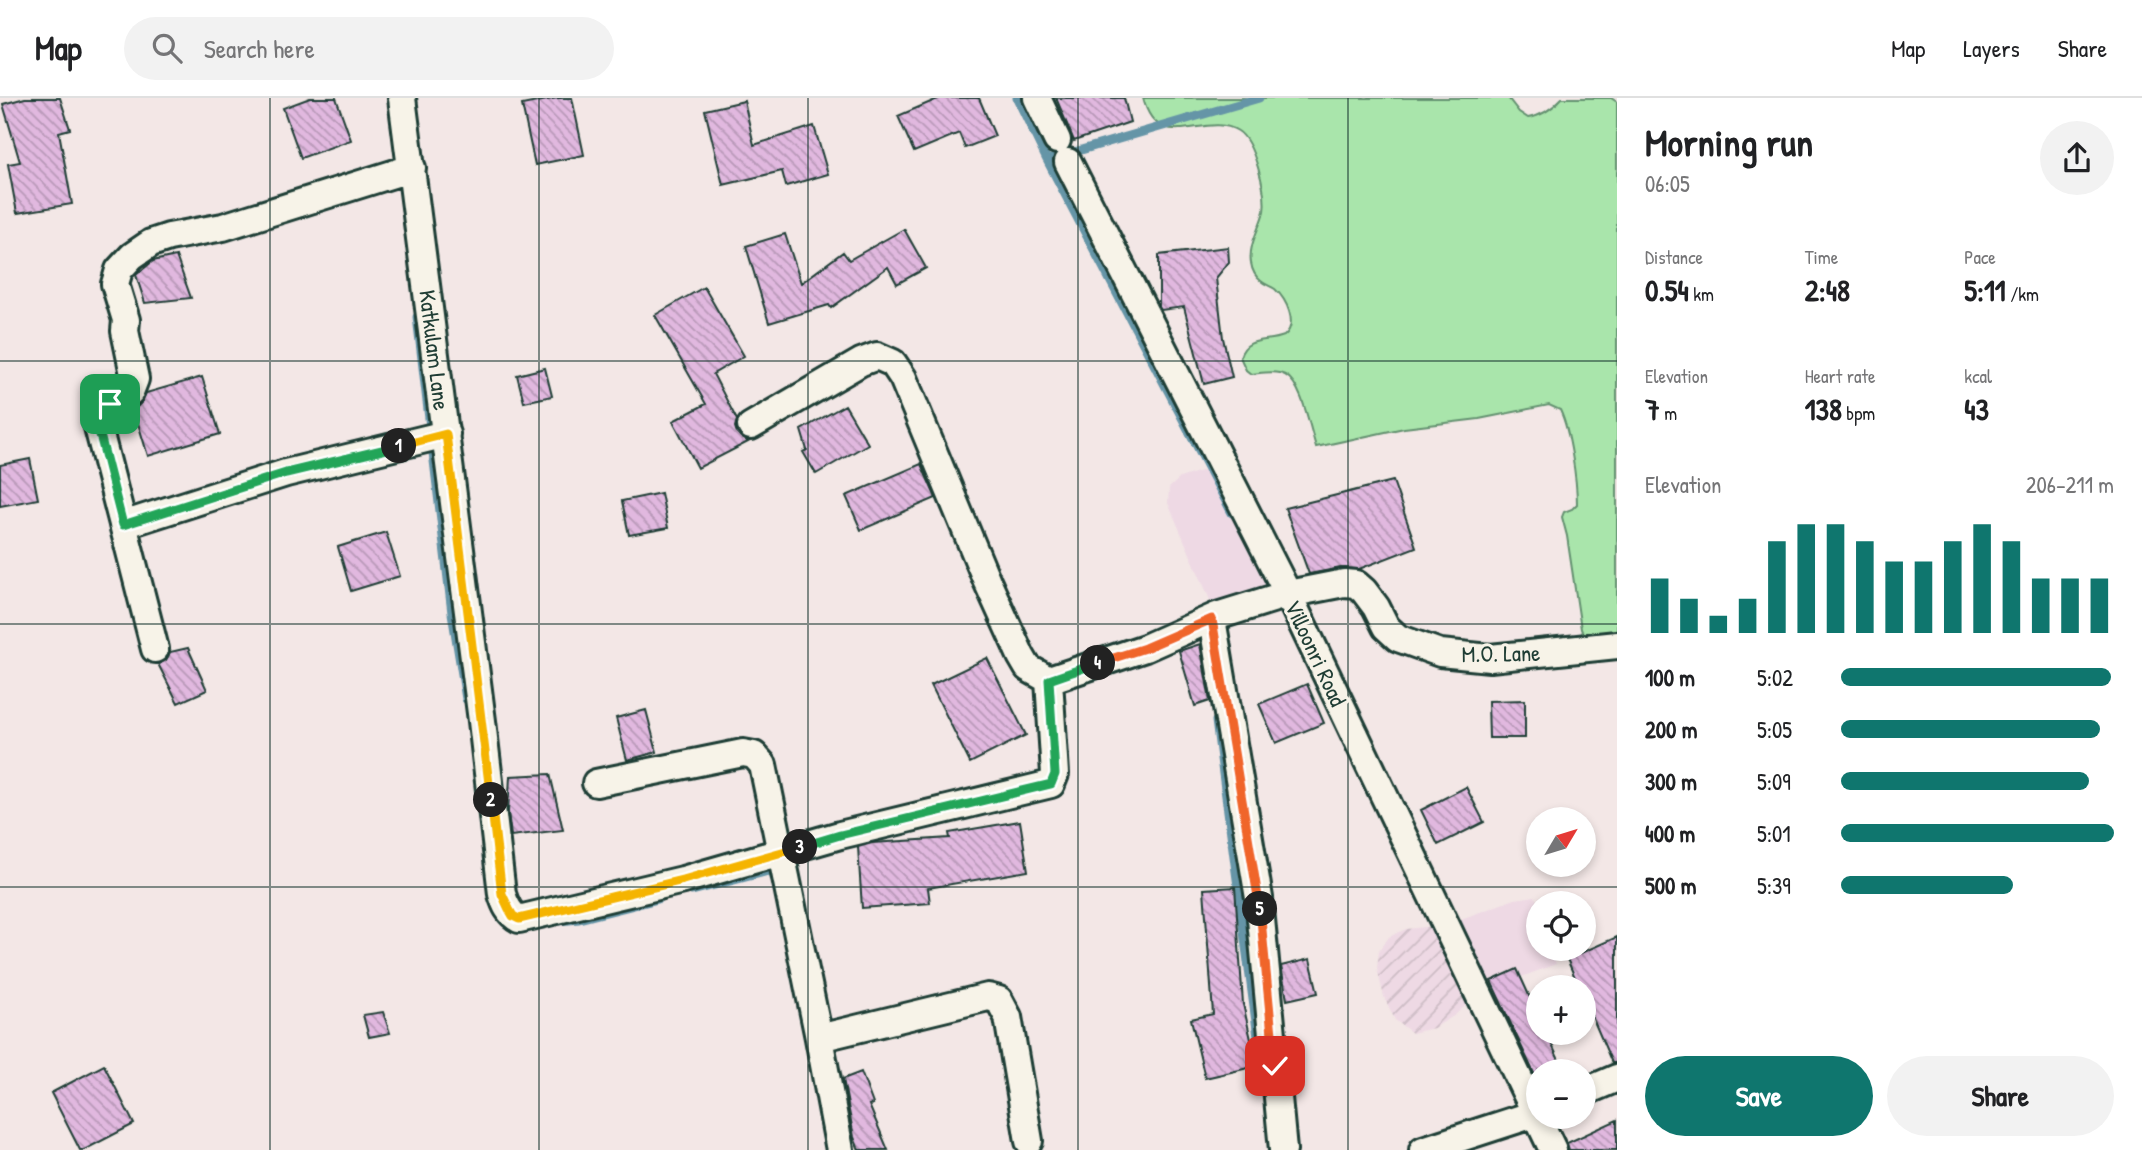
<!DOCTYPE html>
<html lang="en">
<head>
<meta charset="utf-8">
<style>
	body { margin:0; font-family:"Patrick Hand",sans-serif; background:#f2f2f2; color:#202124; height:100vh; display:flex; flex-direction:column; font-size:26px; white-space:nowrap }
	* { box-sizing:border-box; margin:0 }
	p { font-size:23px; color:#757577 }
	.icon { flex:none; width:38px; height:38px; fill:none; stroke:currentColor; stroke-width:2; stroke-linecap:round; stroke-linejoin:round }
	.map { position:relative; flex:1; overflow:hidden }
	.details { display:flex; flex-direction:column; background:#fff; width:525px }
	.details>* { flex:none }
	.needle { width:46px; rotate:52deg }
	.buttons { position:absolute; left:1526px; top:709px; display:grid; gap:14px }
	.buttons a { display:grid; place-items:center; width:70px; height:70px; border-radius:50%; background:#fff; box-shadow:0 4px 10px #0003; font-size:35px }
	.pin { position:absolute; display:grid; place-items:center; width:60px; height:60px; color:#fff; margin:-30px; border-radius:14px; box-shadow:0 4px 10px #0006 }
	.km { position:absolute; width:35px; height:35px; margin:-18px; border-radius:50%; background:#222; color:#fff; font-size:19px; line-height:35px; text-align:center }
	.round { display:grid; place-items:center; flex:none; width:74px; height:74px; border-radius:37px; background:#f2f2f2 }
	.summary { display:flex; align-items:center; justify-content:space-between; height:119px; padding:0 28px }
	h1 { font-size:38px; font-weight:800; line-height:52px }
	.metrics { display:grid; grid-template-columns:repeat(3,1fr); gap:10px; height:119px; padding:7px 28px }
	.metrics div { display:grid; align-content:center }
	.metrics b { font-size:30px; font-weight:800 }
	.metrics small { font-size:19px; font-weight:400 }
	.metrics p { font-size:19px }
	.chart { height:196px; padding:14px 28px }
	.chart p { display:flex; justify-content:space-between }
	.chart svg { width:100%; height:126px; margin-top:7px; stroke:#0f766e; stroke-width:6 }
	.cta { display:flex; gap:14px; margin-top:auto; padding:14px 28px }
	.cta a { flex:1; height:80px; border-radius:42px; background:#0f766e; color:#fff; font-size:28px; font-weight:800; line-height:80px; text-align:center }
	.cta a+a { background:#f2f2f2; color:#202124 }
	ul { padding:0 28px; list-style:none; font-size:23px }
	li { display:grid; grid-template-columns:112px 84px 1fr; align-items:center; height:52px }
	li i { height:18px; border-radius:9px; background:#0f766e }
	header { display:flex; align-items:center; gap:42px; box-sizing:border-box; height:98px; padding:0 35px; background:#fff; border-bottom:2px solid #e0e0e0 }
	header strong { font-size:33px }
	nav { display:flex; gap:38px; margin-inline-start:auto; font-size:24px }
	.search { width:490px; height:63px; background:#f2f2f2; display:flex; align-items:center; gap:18px; box-sizing:border-box; padding:0 24px; border-radius:38px; color:#757577; font-size:26px }
	main { display:flex; flex:1; min-height:0 }
	.map>svg:first-child { display:block }
	.built { fill:#eed9e4 }
	.industrial { fill:url(#industrial-furrows) }
	.green { fill:#a9e5ab; stroke:#649170; stroke-width:2 }
	.lines { fill:none; stroke-linecap:round; stroke-linejoin:round }
	.stream { stroke:#6595a7; stroke-width:9 }
	.building { fill:url(#building-back-hatch); stroke:#1f3d34; stroke-width:2 }
	.minor-casing { stroke:#1f3d34; stroke-width:32 }
	.minor { stroke:#f7f3e8; stroke-width:26 }
	.split-1-casing { stroke:#fff; stroke-width:14 }
	.split-2-casing { stroke:#fff; stroke-width:14 }
	.split-3-casing { stroke:#fff; stroke-width:14 }
	.split-4-casing { stroke:#fff; stroke-width:14 }
	.split-5-casing { stroke:#fff; stroke-width:14 }
	.split-6-casing { stroke:#fff; stroke-width:14 }
	.split-1 { stroke:#22a559; stroke-width:9 }
	.split-2 { stroke:#f5b400; stroke-width:9 }
	.split-3 { stroke:#f5b400; stroke-width:9 }
	.split-4 { stroke:#22a559; stroke-width:9 }
	.split-5 { stroke:#f0652b; stroke-width:9 }
	.split-6 { stroke:#f0652b; stroke-width:9 }
	.grid { fill:none; stroke:#1f3d34; stroke-width:2; stroke-opacity:0.55 }
	.labels { text-anchor:middle; dominant-baseline:central; stroke-width:6; stroke-linejoin:round; paint-order:stroke }
	.street-label { font-size:23px; fill:#1f3d34; stroke:#f7f3e8 }
</style>
</head>
<body>
<header>
<strong>Map</strong>
<div class="search"><svg class="icon" aria-label="search" viewBox="0 0 24 24"><circle cx="10" cy="10" r="6"/><path d="M15 15l6 6"/></svg>Search here</div>
<nav><a>Map</a><a>Layers</a><a>Share</a></nav>
</header>
<main>
<div class="map">
<svg width="1617" height="1052" viewBox="0 0 1617 1052">
	<defs>
		<pattern id="industrial-furrows" width="10" height="10" patternUnits="userSpaceOnUse" patternTransform="scale(1.75)"><rect width="10" height="10" fill="#eed9e4"/><path d="M-1 1l2-2M0 10L10 0M9 11l2-2" fill="none" stroke="#ccbbc4"/></pattern>
		<pattern id="building-back-hatch" width="6" height="6" patternUnits="userSpaceOnUse" patternTransform="scale(1.75)"><rect width="6" height="6" fill="#e1b8df"/><path d="M-1 5l2 2M0 0l6 6M5-1l2 2" fill="none" stroke="#b697b6"/></pattern>
	</defs>
	<rect width="100%" height="100%" fill="#f3e7e6"/>
	<filter id="ink" filterUnits="userSpaceOnUse"><feTurbulence type="fractalNoise" baseFrequency=".0143" numOctaves="2"/><feDisplacementMap in="SourceGraphic" scale="14" xChannelSelector="R" yChannelSelector="G"/><feConvolveMatrix kernelMatrix="1 2 1 2 8 2 1 2 1" color-interpolation-filters="sRGB"/></filter>
	<g filter="url(#ink)">
		<!-- built -->
		<path class="built" d="M1223,369L1288,496L1217,518L1168,405L1169,390L1180,380L1204,372Z
			M1535,798L1538,809V850L1551,851L1556,866L1479,895L1445,827L1515,801Z"/>
		<!-- industrial -->
		<path class="industrial" d="M1445,827L1479,895L1455,917L1434,930L1412,935L1395,922L1384,899L1377,870L1379,853L1389,839L1406,831Z"/>
		<!-- green -->
		<path class="green" d="M1143,0H1508L1519,14L1528,20C1542,18 1552,11 1562,0H1611L1617,4V546L1587,545L1581,531L1567,438L1562,419L1564,414L1572,411L1577,406C1577,382 1570,333 1560,312L1549,307L1479,321L1404,330L1316,349C1310,331 1302,285 1285,277C1275,272 1262,275 1251,276L1246,272L1240,259C1246,238 1267,245 1284,238C1299,226 1286,201 1275,191C1271,188 1265,187 1261,183C1256,179 1252,172 1251,165C1248,147 1260,130 1264,113C1267,95 1254,43 1238,33C1206,12 1158,59 1143,0Z"/>
		<g class="lines">
			<!-- stream -->
			<path class="stream" d="M1017,0L1047,62L1232,415
				M1047,62L1259,0
				M417,219L452,515L466,601
				M1216,623L1264,984
				M692,793L772,772L774,780
				M559,823L579,821L658,801"/>
		</g>
		<!-- building -->
		<path class="building" d="M25,0H60L70,31L59,34L72,106L17,115L8,66L20,64L3,6Z
			M310,0H336L351,42L301,60L283,10Z
			M557,0H572L584,57L535,67L522,7Z
			M940,0H979L995,38L965,50L959,35L914,54L898,18Z
			M1056,0H1124L1130,24L1074,43Z
			M744,3L754,47L814,28L828,76L786,88L782,73L723,87L705,12Z
			M904,131L926,170L897,186L888,169L831,210L829,207L769,225L746,148L785,136L801,185L843,154L849,162Z
			M1228,149L1229,164L1216,180L1223,240L1232,279L1204,286L1184,209L1161,212L1159,209V157Z
			M176,158L191,200L145,205L136,177L153,163Z
			M704,189L744,258L713,276L737,322L735,329L737,335L748,344L698,370L673,323L706,306L655,217Z
			M545,270L552,298L524,304L517,277Z
			M202,279L220,336L148,358L134,312L141,305L146,295Z
			M845,307L868,346L816,376L803,354L807,352L801,332Z
			M30,361L38,401L0,408V367Z
			M921,366L936,400L861,432L846,398Z
			M1393,383L1416,449L1359,471L1341,470L1309,476L1285,410Z
			M661,395L668,430L629,437L622,403Z
			M386,434L400,478L351,493L338,449Z
			M1200,546L1210,603L1195,608L1179,553Z
			M188,550L207,592L178,605L158,566L166,562L170,554Z
			M987,560L1026,637L970,665L931,587Z
			M1307,586L1324,625L1276,645L1259,606Z
			M1525,602V640H1489L1488,603Z
			M646,612L657,654L627,662L616,620Z
			M550,676L563,732L511,738L508,714L510,678Z
			M1466,689L1484,724L1438,747L1421,712Z
			M1020,723L1028,773L928,790L930,805L862,810L858,749L872,745L950,740L949,735Z
			M1235,789L1243,906L1257,968L1205,980L1191,921L1213,916L1204,791Z
			M1617,839V965H1612L1584,900V889H1579L1567,861Z
			M1310,861L1318,895L1287,902L1281,868Z
			M1517,871L1538,917V934H1546L1564,973H1538V984L1491,883Z
			M383,914L390,935L369,939L363,917Z
			M104,967L134,1026L84,1052H80L51,995Z
			M861,974L873,1006L869,1007L888,1052H859L854,1039L843,981Z
			M1617,1022V1052H1569L1567,1045Z"/>
		<g class="lines">
			<defs>
				<path id="minor" d="M402,0L482,623L502,796C505,806 509,816 519,821L683,782L840,737L1051,686L1055,676L1049,582L1145,550L1217,518L1288,496L1344,485L1356,486L1364,493L1376,509L1386,529L1398,540L1440,555L1490,560L1617,547
					M1037,0L1057,42
					M1068,64L1288,496L1553,1052
					M751,328L861,264L877,258L893,265L903,280L987,483L1021,558L1028,570L1049,582
					M123,427L286,375L446,336
					M1212,521L1259,800L1283,1052
					M155,551L97,325L104,311L114,304L122,301L130,294L135,281L125,233L126,222L115,186L119,172L132,158L151,145L169,139L223,129L412,70
					M596,685L743,655L754,657L763,667L819,940L840,1052
					M819,940L988,899L999,902L1008,919L1029,1043
					M1584,994L1617,980
					M1423,1052L1525,1019"/>
			</defs>
			<!-- minor casing -->
			<use href="#minor" class="minor-casing"/>
			<!-- minor -->
			<use href="#minor" class="minor"/>
		</g>
	</g>
	<g class="lines" filter="url(#ink)">
		<defs>
			<path id="split-1" d="M110,306L104,311L97,325L123,427L286,375L399,348"/>
			<path id="split-2" d="M399,348L446,336L491,702"/>
			<path id="split-3" d="M491,702L502,796L509,811L513,818L519,821L683,782L800,749"/>
			<path id="split-4" d="M800,749L840,737L1051,686L1055,676L1049,582L1098,565"/>
			<path id="split-5" d="M1098,565L1145,550L1212,521L1260,811"/>
			<path id="split-6" d="M1260,811L1275,968"/>
		</defs>
		<!-- split-1 casing -->
		<use href="#split-1" class="split-1-casing"/>
		<!-- split-2 casing -->
		<use href="#split-2" class="split-2-casing"/>
		<!-- split-3 casing -->
		<use href="#split-3" class="split-3-casing"/>
		<!-- split-4 casing -->
		<use href="#split-4" class="split-4-casing"/>
		<!-- split-5 casing -->
		<use href="#split-5" class="split-5-casing"/>
		<!-- split-6 casing -->
		<use href="#split-6" class="split-6-casing"/>
		<!-- split-1 -->
		<use href="#split-1" class="split-1"/>
		<!-- split-2 -->
		<use href="#split-2" class="split-2"/>
		<!-- split-3 -->
		<use href="#split-3" class="split-3"/>
		<!-- split-4 -->
		<use href="#split-4" class="split-4"/>
		<!-- split-5 -->
		<use href="#split-5" class="split-5"/>
		<!-- split-6 -->
		<use href="#split-6" class="split-6"/>
	</g>
	<!-- grid -->
	<path class="grid" d="M270,0V1052M539,0V1052M808,0V1052M1078,0V1052M1348,0V1052M0,263H1617M0,526H1617M0,789H1617"/>
	<g class="labels">
		<!-- street labels -->
		<g class="street-label">
			<text transform="translate(435 252) rotate(83)">Katkulam Lane</text>
			<text transform="translate(1316 555) rotate(65)">Villoonri Road</text>
			<text transform="translate(1501 555) rotate(-1)">M.O. Lane</text>
		</g>
	</g>
</svg>
<div class="buttons">
<a><svg class="needle" viewBox="-14 -14 28 28"><path d="M0-13l5 13h-10z" fill="#e53935"/><path d="M0 13l5-13h-10z" fill="#757577"/></svg></a>
<a><svg class="icon" aria-label="locate" viewBox="0 0 24 24"><circle cx="12" cy="12" r="6"/><path d="M12 2v4M12 18v4M2 12h4M18 12h4"/></svg></a>
<a>+</a>
<a>−</a>
</div>
<div class="pin" style="left:110px;top:306px;background:#1e9e55"><svg class="icon" aria-label="arrive" viewBox="0 0 24 24"><path d="M6 21V4h12l-3 4 3 4H6"/></svg></div>
<div class="pin" style="left:1275px;top:968px;background:#d93025"><svg class="icon" aria-label="check" viewBox="0 0 24 24"><path d="M5 12l5 5 9-10"/></svg></div>
<b class="km" style="left:399px;top:348px">1</b>
<b class="km" style="left:491px;top:702px">2</b>
<b class="km" style="left:800px;top:749px">3</b>
<b class="km" style="left:1098px;top:565px">4</b>
<b class="km" style="left:1260px;top:811px">5</b>
</div>
<section class="details">
<div class="summary"><div><h1>Morning run</h1><p>06:05</p></div><a class="round"><svg class="icon" aria-label="share" viewBox="0 0 24 24"><path d="M12 15V3M7 8l5-5 5 5M5 13v7h14v-7"/></svg></a></div>
<div class="metrics">
<div><p>Distance</p><b>0.54<small> km</small></b></div>
<div><p>Time</p><b>2:48</b></div>
<div><p>Pace</p><b>5:11<small> /km</small></b></div>
</div>
<div class="metrics">
<div><p>Elevation</p><b>7<small> m</small></b></div>
<div><p>Heart rate</p><b>138<small> bpm</small></b></div>
<div><p>kcal</p><b>43</b></div>
</div>
<div class="chart"><p><span>Elevation</span>206–211 m</p>
<svg viewBox="0 0 160 44" preserveAspectRatio="none"><path d="M5 44V25M15 44V32M25 44V38M35 44V32M45 44V12M55 44V6M65 44V6M75 44V12M85 44V19M95 44V19M105 44V12M115 44V6M125 44V12M135 44V25M145 44V25M155 44V25"/></svg>
</div>
<ul>
<li><b>100 m</b>5:02<i style="width:99%"></i></li>
<li><b>200 m</b>5:05<i style="width:95%"></i></li>
<li><b>300 m</b>5:09<i style="width:91%"></i></li>
<li><b>400 m</b>5:01<i style="width:100%"></i></li>
<li><b>500 m</b>5:39<i style="width:63%"></i></li>
</ul>
<div class="cta"><a>Save</a><a>Share</a></div>
</section>
</main>
</body>
</html>
